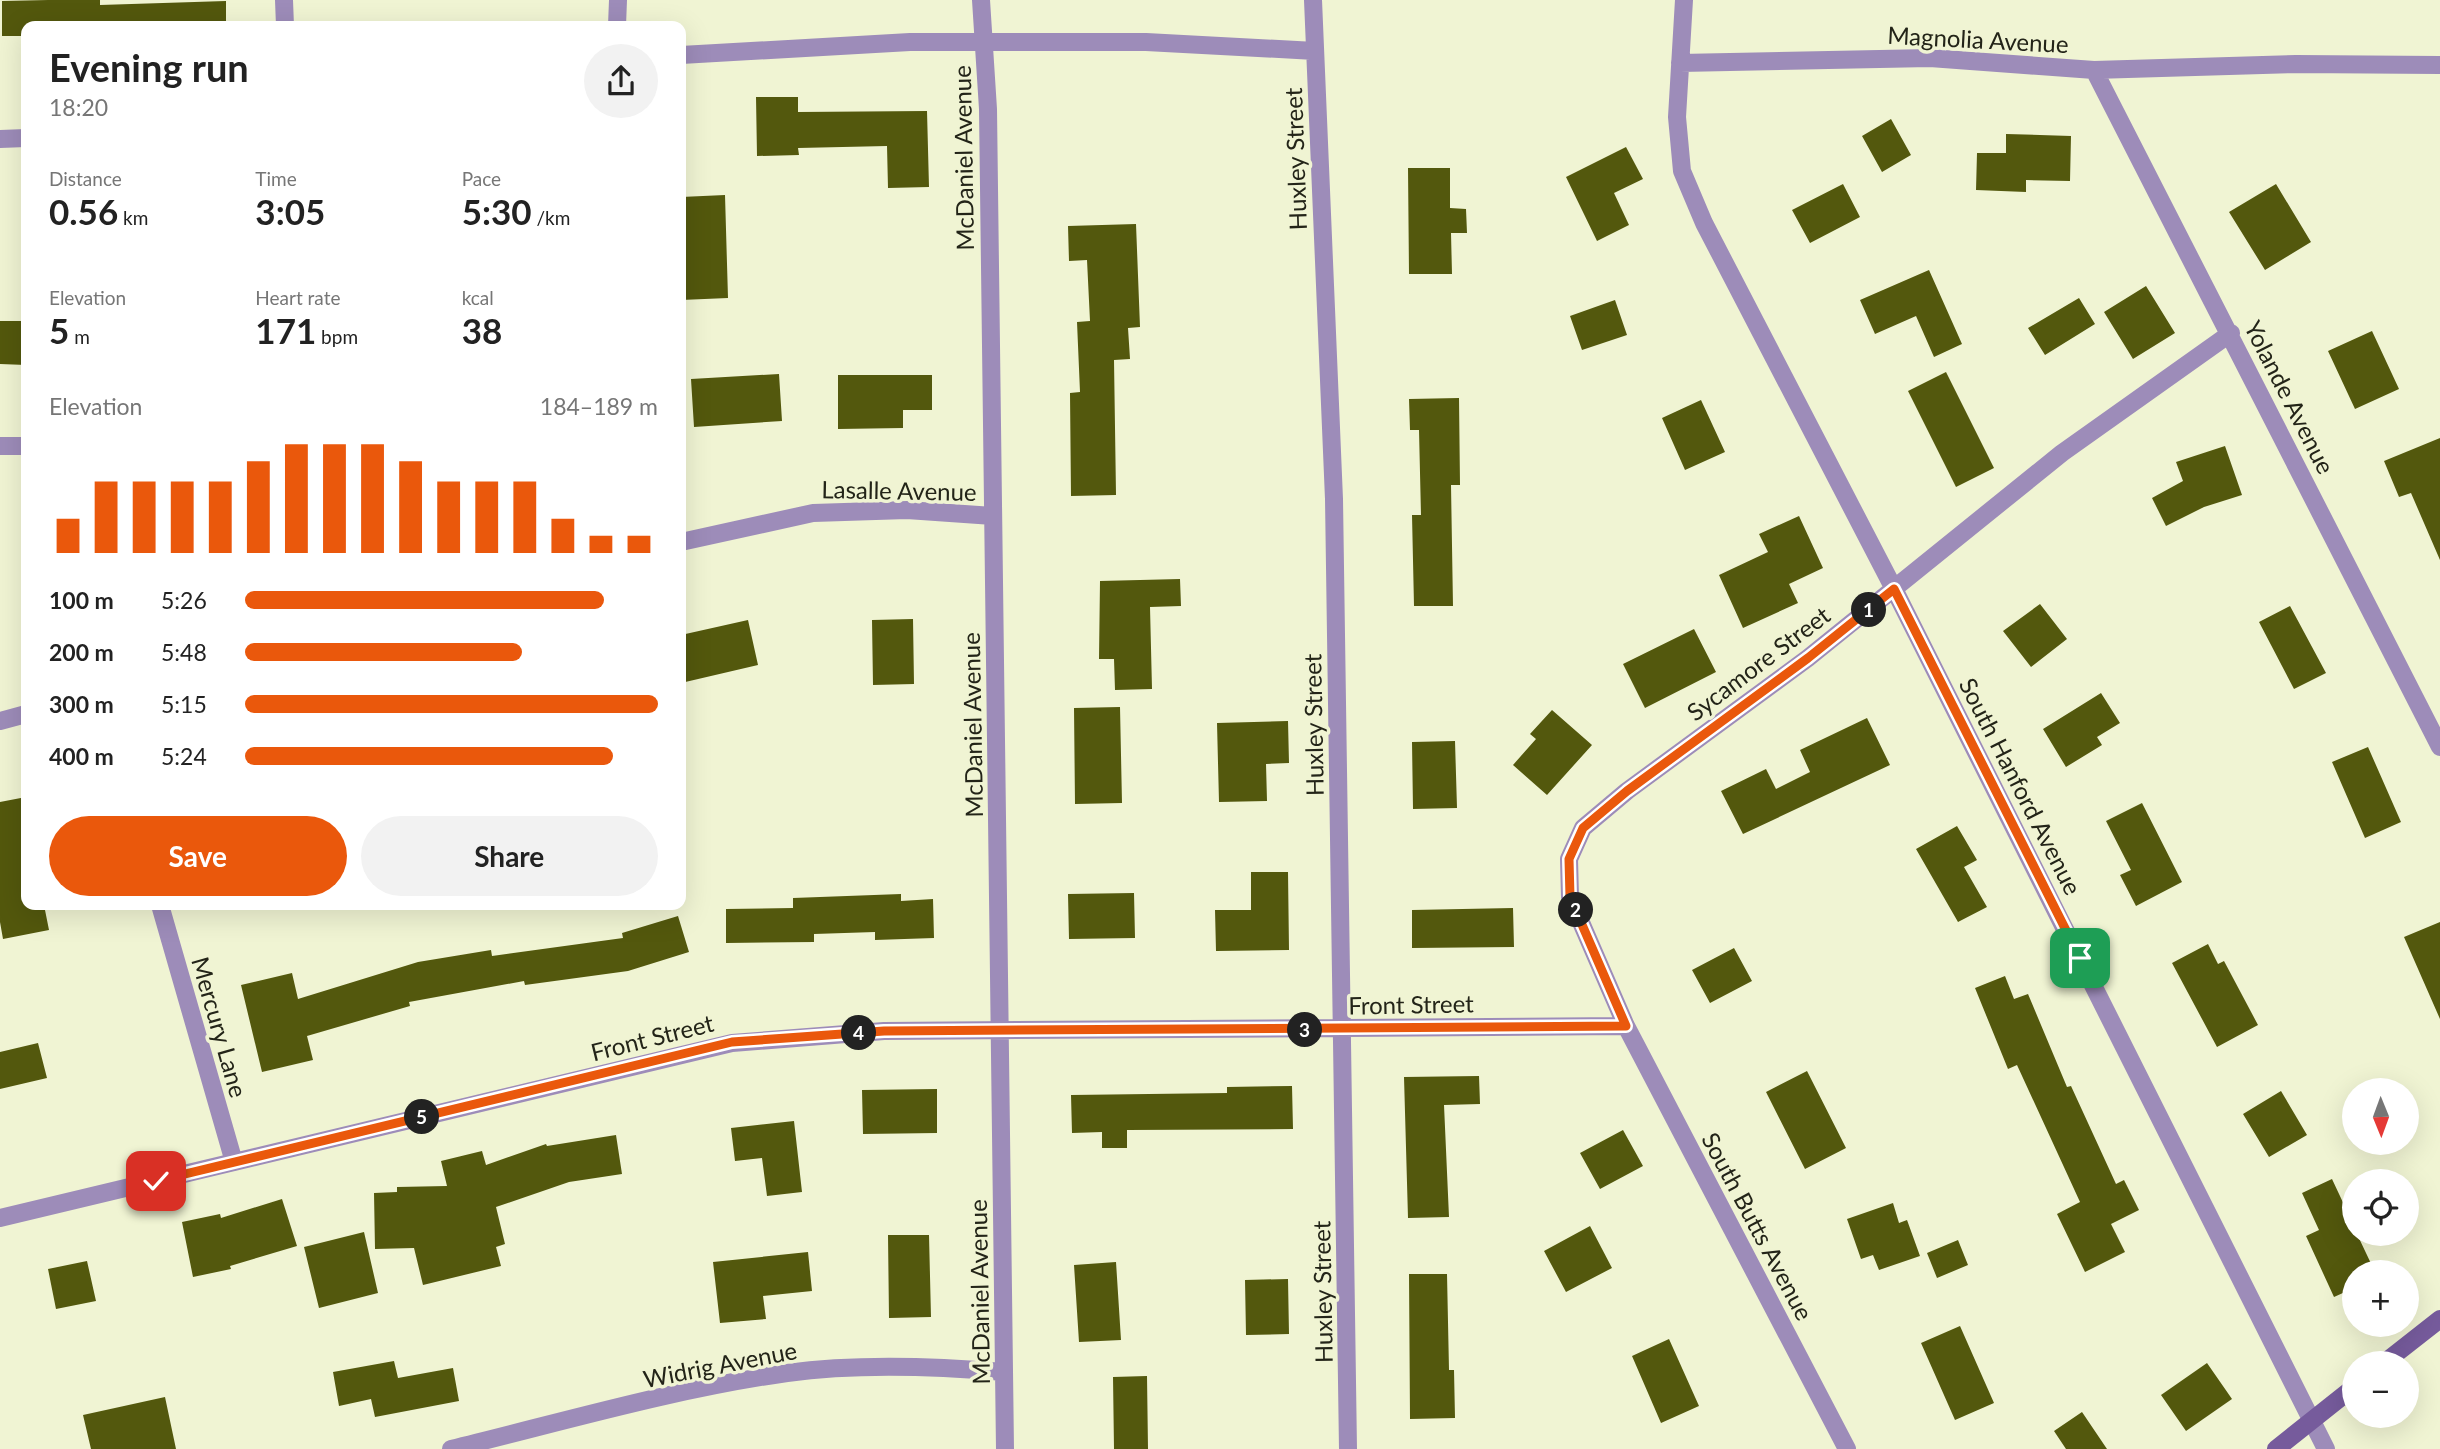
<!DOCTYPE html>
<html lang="en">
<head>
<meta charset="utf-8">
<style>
	body { margin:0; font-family:Lato,sans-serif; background:#f2f2f2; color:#222; height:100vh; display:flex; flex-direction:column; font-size:26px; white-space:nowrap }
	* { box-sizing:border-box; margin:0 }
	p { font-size:23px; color:#767676 }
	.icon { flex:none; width:38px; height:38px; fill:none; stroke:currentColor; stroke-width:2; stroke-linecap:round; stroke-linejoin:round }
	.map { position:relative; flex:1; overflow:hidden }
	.sheet { position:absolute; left:21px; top:21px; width:665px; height:889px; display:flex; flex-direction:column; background:#fff; border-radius:14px; box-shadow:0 7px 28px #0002 }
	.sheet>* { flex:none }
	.needle { width:46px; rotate:179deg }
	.tools { position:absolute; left:2342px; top:1078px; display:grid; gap:14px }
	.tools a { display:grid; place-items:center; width:77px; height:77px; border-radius:50%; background:#fff; box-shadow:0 7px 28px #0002; font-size:35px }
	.pin { position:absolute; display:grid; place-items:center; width:60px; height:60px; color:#fff; margin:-30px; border-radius:14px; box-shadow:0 4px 10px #0006 }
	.km { position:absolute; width:35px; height:35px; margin:-18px; border-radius:50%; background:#222; color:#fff; font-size:19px; line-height:35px; text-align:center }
	.round { display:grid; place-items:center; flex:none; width:74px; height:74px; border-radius:37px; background:#f2f2f2 }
	.headline { display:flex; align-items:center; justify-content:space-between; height:119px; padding:0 28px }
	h1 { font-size:38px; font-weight:700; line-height:52px }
	.stats { display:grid; grid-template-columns:repeat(3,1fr); gap:10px; height:119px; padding:7px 28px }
	.stats div { display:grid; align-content:center }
	.stats b { font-size:35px; font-weight:700 }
	.stats small { font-size:19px; font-weight:400 }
	.stats p { font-size:19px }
	.chart { height:196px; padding:14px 28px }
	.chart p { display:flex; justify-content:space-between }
	.chart svg { width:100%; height:126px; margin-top:7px; stroke:#ea580c; stroke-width:6 }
	.primary-button { display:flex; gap:14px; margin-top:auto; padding:14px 28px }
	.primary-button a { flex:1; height:80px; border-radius:42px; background:#ea580c; color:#fff; font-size:28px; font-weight:700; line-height:80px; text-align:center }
	.primary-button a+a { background:#f2f2f2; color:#222 }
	ul { padding:0 28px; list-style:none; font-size:23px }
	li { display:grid; grid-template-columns:112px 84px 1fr; align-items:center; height:52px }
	li i { height:18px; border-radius:9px; background:#ea580c }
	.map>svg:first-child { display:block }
	.building { fill:#53580d }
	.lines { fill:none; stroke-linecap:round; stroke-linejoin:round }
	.street { stroke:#9d8cb9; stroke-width:18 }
	.secondary { stroke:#765b9c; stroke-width:18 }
	.route-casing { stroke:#fff; stroke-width:14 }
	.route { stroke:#ea580c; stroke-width:9 }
	.labels { text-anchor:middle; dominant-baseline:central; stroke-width:7; stroke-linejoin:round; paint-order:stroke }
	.street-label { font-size:24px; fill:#232418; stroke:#f0f4d3 }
</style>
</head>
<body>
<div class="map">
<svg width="2440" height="1449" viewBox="0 0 2440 1449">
	<rect width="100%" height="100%" fill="#f0f4d3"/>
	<!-- building -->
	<path class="building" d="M48,0H100V5L226,1V26H26V36H2V1Z
		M756,97H798V112L927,111L929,187L888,188L887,146L798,148L799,155L757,156Z
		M1891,119L1911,155L1882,172L1862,136Z
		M2006,134L2071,136L2070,181L2026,180V192L1976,190L1977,153H2006Z
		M1626,147L1643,179L1614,193L1629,225L1597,241L1566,177Z
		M1408,168H1450V208L1466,209L1467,233H1451L1452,274H1409Z
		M1843,184L1860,217L1810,243L1792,210Z
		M2276,184L2311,242L2265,270L2229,212Z
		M725,195L728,298L681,300V197Z
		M1136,224L1140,327L1128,328L1130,359L1114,360L1116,495L1071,496L1070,393L1080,392L1077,322L1090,321L1087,260L1069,261L1068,226Z
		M1929,270L1962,344L1934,357L1916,316L1875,334L1860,300Z
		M2146,286L2175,333L2133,359L2104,312Z
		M2079,298L2095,324L2045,355L2028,328Z
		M1615,300L1627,335L1582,350L1570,316Z
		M0,321H26V365L0,364Z
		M2372,331L2399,389L2355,409L2328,351Z
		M1946,372L1994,468L1956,487L1908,391Z
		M779,374L782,421L694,427L691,379Z
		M838,375H932V410H903V428L838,429Z
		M1459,398L1460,485H1451L1453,606H1414L1412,515H1421L1419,430H1410L1409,399Z
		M1701,400L1725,452L1685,470L1662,418Z
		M2440,438V560L2411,493L2399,497L2384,461Z
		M2225,446L2242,495L2204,507L2166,526L2152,498L2183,481L2176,462Z
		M1799,516L1823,568L1789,584L1798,603L1743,628L1719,575L1768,552L1759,534Z
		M1180,579L1181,606L1150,607L1152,689L1115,690L1114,659H1099L1100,581Z
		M2040,604L2067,639L2031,667L2003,631Z
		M2290,606L2326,673L2294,689L2259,622Z
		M913,619L914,684L873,685L872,620Z
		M748,620L758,665L681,683V635Z
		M1694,629L1716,672L1645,708L1623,664Z
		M2101,693L2120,723L2097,737L2102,745L2066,767L2043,729Z
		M1120,707L1122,803L1075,804L1074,708Z
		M1552,710L1592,745L1547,795L1513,765L1536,739L1530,734Z
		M1867,718L1890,765L1743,834L1721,791L1766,769L1776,789L1810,772L1800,750Z
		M1288,721L1289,763L1266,764L1267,801L1219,802L1217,723Z
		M1455,741L1457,808L1413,809L1412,742Z
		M2368,747L2401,822L2365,838L2332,762Z
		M26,797V905H44L49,930L3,939L0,922V802Z
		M2142,803L2182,882L2136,906L2120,875L2131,870L2106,821Z
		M1957,826L1977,860L1964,867L1987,907L1958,922L1916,849Z
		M1251,872H1288L1289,950L1216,951L1215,910H1251Z
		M1134,893L1135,938L1069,939L1068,894Z
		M901,894V901L933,899L934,938L875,940V932L814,934V942L726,943V909L793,908V898Z
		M1513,908L1514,947L1412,948V910Z
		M678,916L689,952L628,971L525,985L524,981L409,1002L410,1006L307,1036L313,1060L262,1072L241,985L292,973L298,999L418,962L491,950L492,956L623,938L622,933Z
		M2440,922V1019L2404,937Z
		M2208,944L2218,964L2224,961L2258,1025L2217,1047L2172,963Z
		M1734,948L1752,981L1710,1003L1692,970Z
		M2005,976L2014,999L2028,994L2067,1087L2071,1086L2116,1184L2124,1180L2139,1210L2111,1224L2125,1252L2085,1272L2057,1214L2080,1202L2017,1065L2008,1069L1975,988Z
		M38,1043L47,1078L0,1089V1052Z
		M1807,1071L1846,1148L1805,1169L1766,1092Z
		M1479,1076L1480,1104L1444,1105L1449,1217L1408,1218L1404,1077Z
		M1292,1086L1293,1129L1127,1130V1148H1102V1132L1072,1133L1071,1095L1227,1093V1087Z
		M937,1089V1133L863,1134L862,1090Z
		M2281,1091L2307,1135L2269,1157L2243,1114Z
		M794,1121L802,1192L767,1196L762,1158L735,1161L731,1128Z
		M1623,1130L1643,1166L1600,1189L1580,1153Z
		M616,1135L622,1174L569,1182L496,1207L505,1244L496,1247L501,1266L423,1285L414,1248L375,1249L374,1193L397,1192V1187L447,1186L441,1161L482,1151L486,1165L546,1144L547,1146Z
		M2332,1179L2354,1226V1234H2357L2375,1272H2354V1288L2334,1297L2306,1236L2319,1230L2302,1193Z
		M282,1199L297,1246L230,1266L231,1269L193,1277L182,1222L220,1214L221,1218Z
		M1893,1203L1899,1223L1907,1220L1920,1256L1879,1270L1873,1255L1861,1259L1847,1219Z
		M1590,1226L1612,1268L1566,1292L1544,1251Z
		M364,1232L378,1293L319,1308L304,1247Z
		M888,1235H929L931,1317L889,1318Z
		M1958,1240L1968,1265L1937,1278L1927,1253Z
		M808,1252L812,1291L763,1296L766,1319L720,1323L713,1262Z
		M87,1261L96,1301L56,1309L48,1269Z
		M1116,1262L1121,1340L1079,1342L1074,1265Z
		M1409,1274H1447L1449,1370H1454L1455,1418L1410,1419Z
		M1288,1279L1289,1334L1246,1335L1245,1280Z
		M1960,1326L1994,1403L1955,1420L1921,1343Z
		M1669,1339L1699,1406L1661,1423L1632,1356Z
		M394,1361L398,1378L453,1368L459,1401L375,1417L371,1399L339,1406L333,1372Z
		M2207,1363L2232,1399L2186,1431L2161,1395Z
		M1147,1376L1148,1449H1114L1113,1377Z
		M165,1397L176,1449H91L83,1415Z
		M2082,1412L2107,1449H2066L2054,1431Z"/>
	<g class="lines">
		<!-- street -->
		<path class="street" d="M284,0L285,26
			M981,0L988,109L1005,1449
			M1313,0L1334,499L1348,1449
			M1684,0L1677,117L1682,171L1704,223L1894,589L2326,1449
			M617,26L618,0
			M681,55L910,42H1146L1315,51
			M1680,63L1930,58L2094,70L2296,64L2440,65
			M2094,70L2440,747
			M0,139L26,138
			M0,446H26
			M681,542L813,513L907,510L993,516
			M0,721L26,714
			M160,905L234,1162
			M0,1218L732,1043L884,1031L1626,1026
			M451,1449C562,1422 674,1389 787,1373C858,1363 933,1366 1004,1372
			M1847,1449L1626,1026L1570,897L1569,859L1583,828L1627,791L1808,658L2062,453L2231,333"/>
		<!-- secondary -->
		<path class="secondary" d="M2384,1363L2440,1319
			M2276,1449L2354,1387"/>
	</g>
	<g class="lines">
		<defs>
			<path id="route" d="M156,1181L732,1042L884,1031L1626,1026L1570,897L1569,859L1583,828L1627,791L1808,658L1894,589L2080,958"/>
		</defs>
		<!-- route casing -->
		<use href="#route" class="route-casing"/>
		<!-- route -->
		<use href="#route" class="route"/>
	</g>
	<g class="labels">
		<!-- street labels -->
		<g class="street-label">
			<text transform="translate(1978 39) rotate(3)">Magnolia Avenue</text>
			<text transform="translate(963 158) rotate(-91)">McDaniel Avenue</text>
			<text transform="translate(1295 159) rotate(-92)">Huxley Street</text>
			<text transform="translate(2290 397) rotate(63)">Yolande Avenue</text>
			<text transform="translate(899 490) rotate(1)">Lasalle Avenue</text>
			<text transform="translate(1758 663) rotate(-37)">Sycamore Street</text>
			<text transform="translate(972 725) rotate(-91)">McDaniel Avenue</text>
			<text transform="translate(1313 725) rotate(-91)">Huxley Street</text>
			<text transform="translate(2021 786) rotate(63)">South Hanford Avenue</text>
			<text transform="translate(1411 1004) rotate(-1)">Front Street</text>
			<text transform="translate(220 1027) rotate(74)">Mercury Lane</text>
			<text transform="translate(652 1037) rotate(-14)">Front Street</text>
			<text transform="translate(1758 1226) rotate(62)">South Butts Avenue</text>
			<text transform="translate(979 1292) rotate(-91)">McDaniel Avenue</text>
			<text transform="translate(1322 1292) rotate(-91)">Huxley Street</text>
			<text transform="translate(720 1364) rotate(-11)">Widrig Avenue</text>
		</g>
	</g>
</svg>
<div class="tools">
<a><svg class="needle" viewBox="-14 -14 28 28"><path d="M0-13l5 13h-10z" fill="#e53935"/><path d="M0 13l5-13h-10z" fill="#767676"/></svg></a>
<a><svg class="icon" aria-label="locate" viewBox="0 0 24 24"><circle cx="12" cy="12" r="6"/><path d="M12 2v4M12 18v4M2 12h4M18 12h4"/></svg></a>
<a>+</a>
<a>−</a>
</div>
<div class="pin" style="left:2080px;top:958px;background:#1e9e55"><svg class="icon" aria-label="arrive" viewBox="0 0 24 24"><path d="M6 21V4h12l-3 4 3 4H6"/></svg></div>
<div class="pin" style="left:156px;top:1181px;background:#d93025"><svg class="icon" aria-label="check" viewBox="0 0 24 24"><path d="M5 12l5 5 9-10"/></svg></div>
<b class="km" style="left:1869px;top:610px">1</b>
<b class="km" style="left:1576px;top:910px">2</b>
<b class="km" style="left:1305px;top:1030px">3</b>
<b class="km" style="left:859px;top:1033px">4</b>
<b class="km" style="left:422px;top:1117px">5</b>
<section class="sheet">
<div class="headline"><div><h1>Evening run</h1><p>18:20</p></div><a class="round"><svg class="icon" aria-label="share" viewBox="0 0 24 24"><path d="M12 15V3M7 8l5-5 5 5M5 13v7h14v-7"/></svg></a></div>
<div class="stats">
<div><p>Distance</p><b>0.56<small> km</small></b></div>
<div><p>Time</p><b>3:05</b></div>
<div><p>Pace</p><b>5:30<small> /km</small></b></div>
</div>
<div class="stats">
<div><p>Elevation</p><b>5<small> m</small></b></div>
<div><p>Heart rate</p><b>171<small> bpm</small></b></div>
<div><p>kcal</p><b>38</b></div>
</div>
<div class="chart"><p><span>Elevation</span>184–189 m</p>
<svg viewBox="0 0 160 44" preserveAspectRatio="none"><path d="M5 44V32M15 44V19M25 44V19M35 44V19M45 44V19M55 44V12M65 44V6M75 44V6M85 44V6M95 44V12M105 44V19M115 44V19M125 44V19M135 44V32M145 44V38M155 44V38"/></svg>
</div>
<ul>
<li><b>100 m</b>5:26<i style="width:87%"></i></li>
<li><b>200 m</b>5:48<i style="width:67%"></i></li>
<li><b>300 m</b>5:15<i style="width:100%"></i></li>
<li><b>400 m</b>5:24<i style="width:89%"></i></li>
</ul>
<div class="primary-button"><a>Save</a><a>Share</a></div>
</section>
</div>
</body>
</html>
